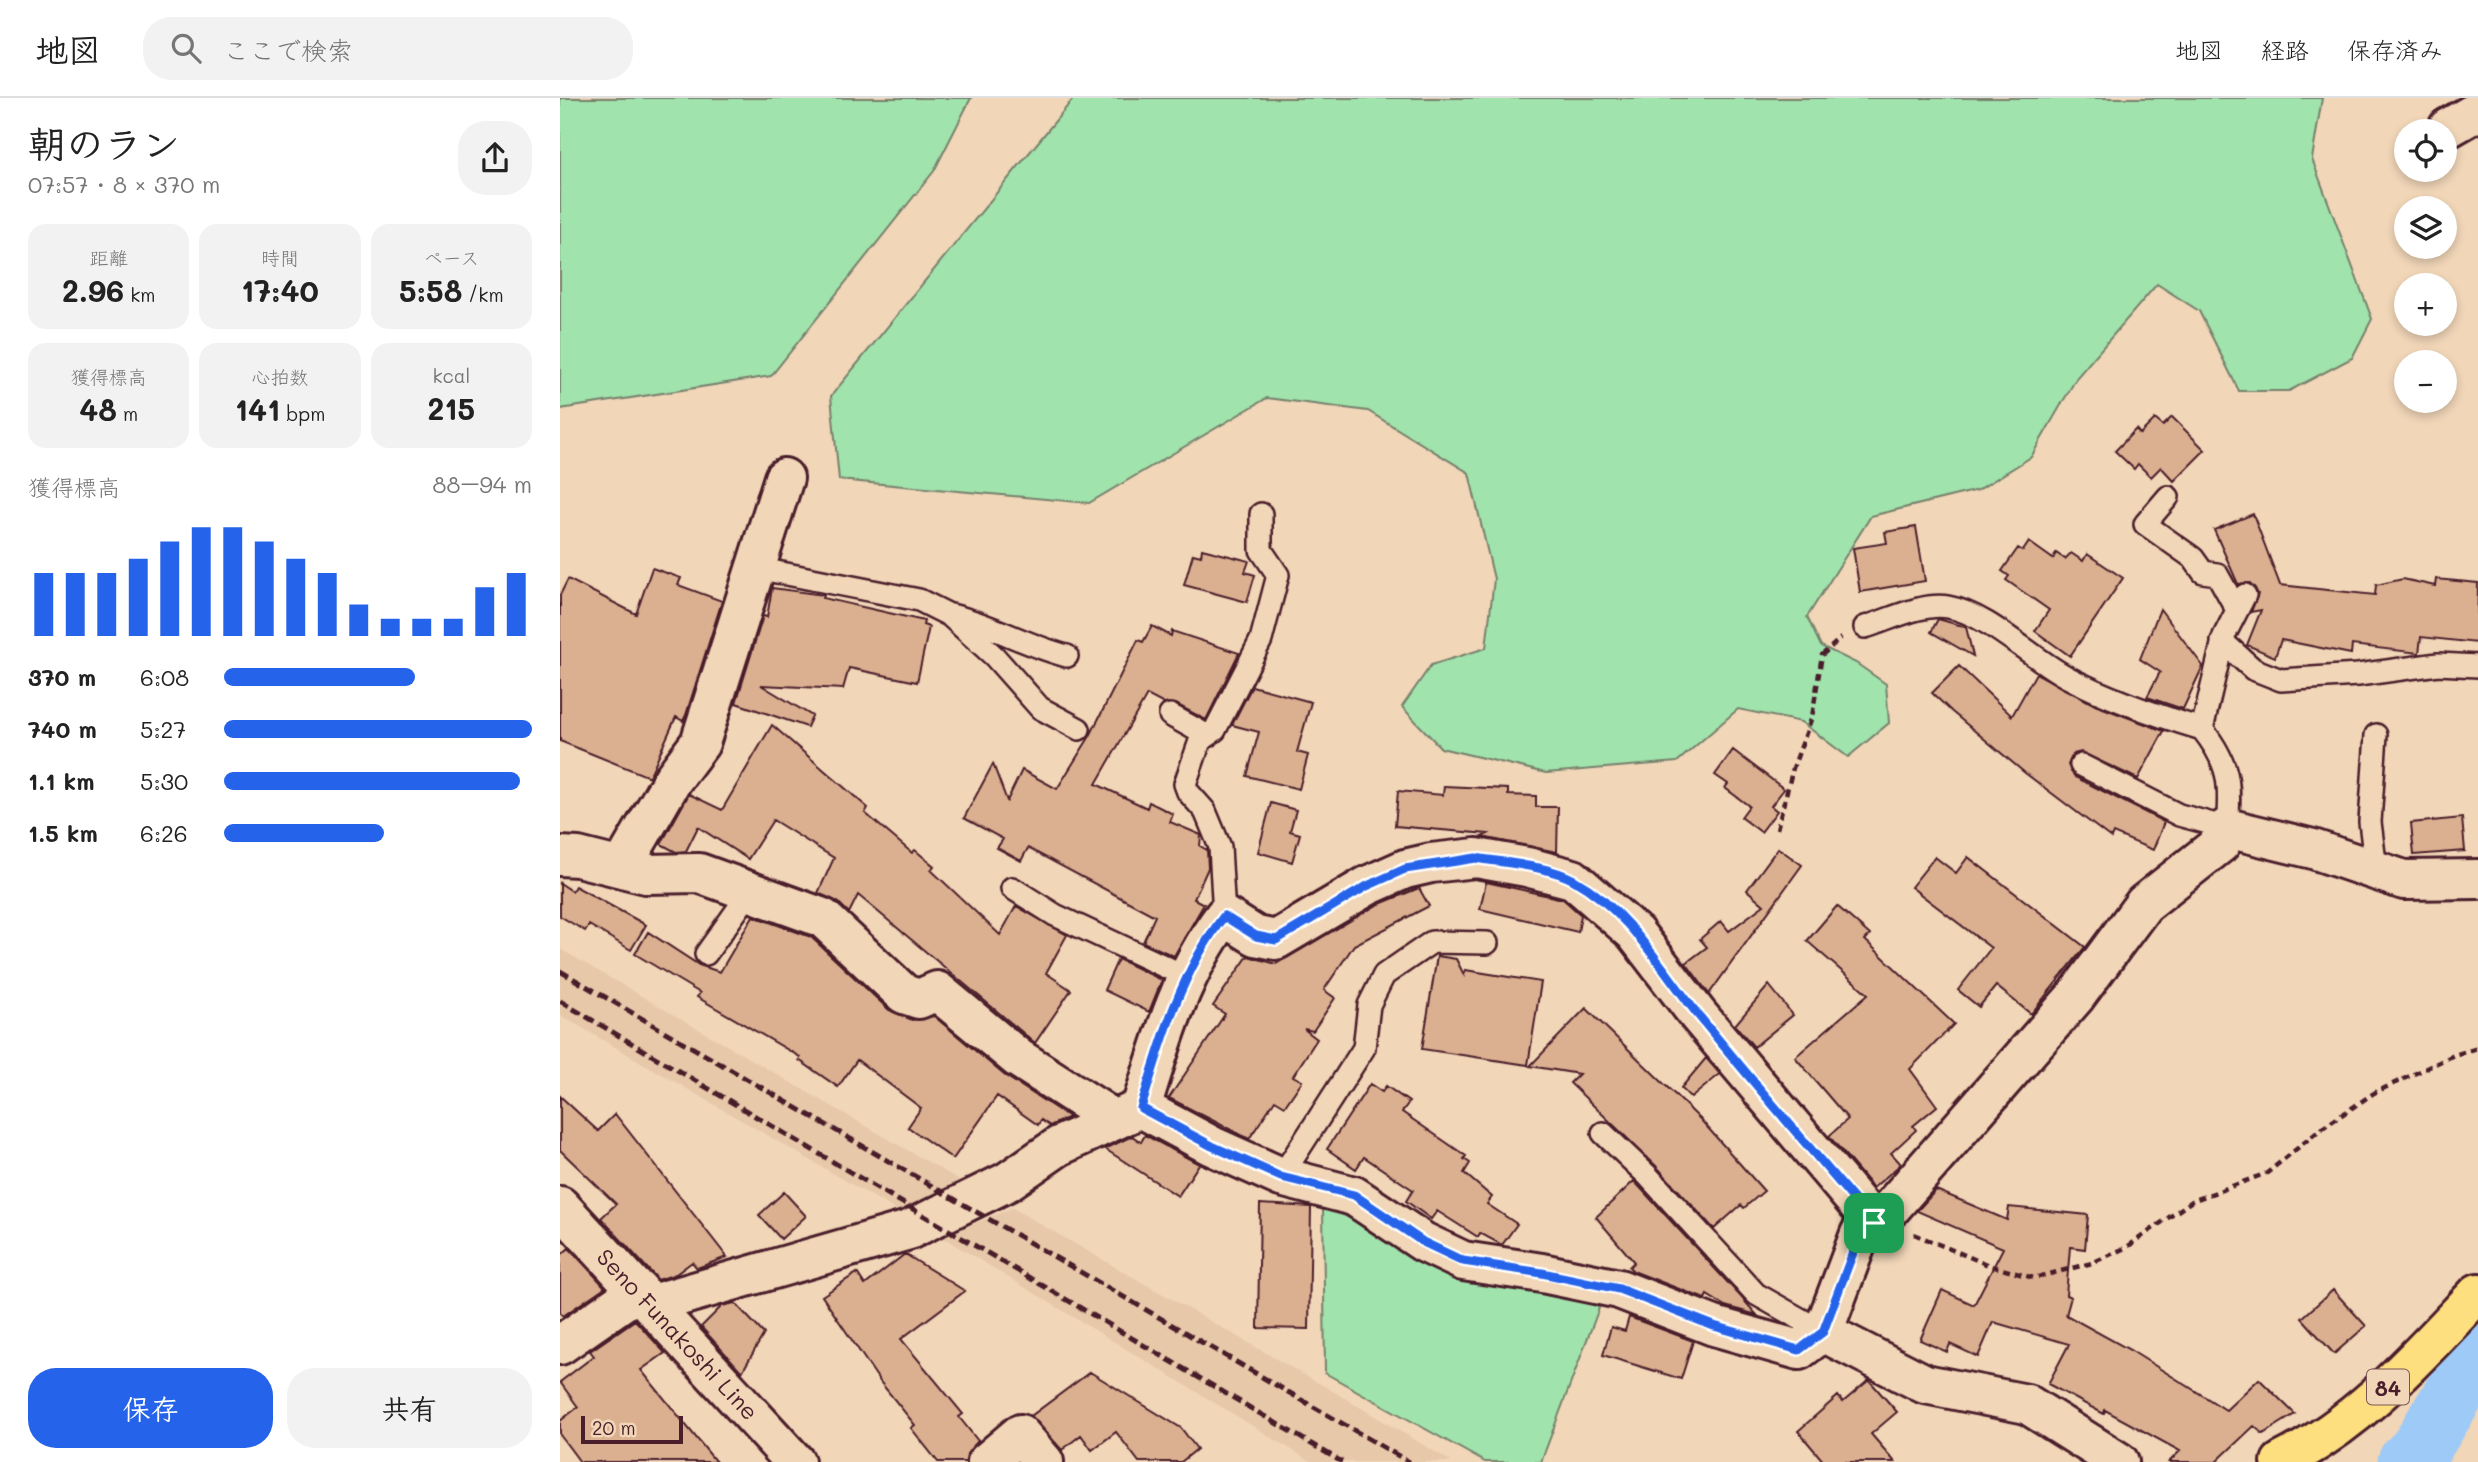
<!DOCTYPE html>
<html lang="ja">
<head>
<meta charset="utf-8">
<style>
	body { margin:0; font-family:Mali,"Klee One",sans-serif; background:#f2f2f2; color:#222; height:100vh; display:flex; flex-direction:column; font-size:26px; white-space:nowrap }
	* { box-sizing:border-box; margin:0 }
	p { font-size:23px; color:#767676 }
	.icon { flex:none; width:38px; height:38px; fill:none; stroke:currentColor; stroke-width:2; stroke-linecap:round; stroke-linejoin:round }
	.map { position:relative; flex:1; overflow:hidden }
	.sheet { display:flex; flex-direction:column; background:#fff; width:560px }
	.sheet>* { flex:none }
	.tools { position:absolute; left:1834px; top:21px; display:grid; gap:14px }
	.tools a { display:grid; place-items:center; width:63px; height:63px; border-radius:50%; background:#fff; box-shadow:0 4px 10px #0003; font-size:35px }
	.scale { position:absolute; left:21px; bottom:18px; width:102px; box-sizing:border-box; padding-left:7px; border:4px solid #4a1f2b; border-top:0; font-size:19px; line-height:24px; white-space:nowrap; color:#4a1f2b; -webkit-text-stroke:5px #f1d6b8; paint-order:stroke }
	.pin { position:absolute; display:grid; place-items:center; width:60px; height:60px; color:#fff; margin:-30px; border-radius:14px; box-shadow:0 4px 10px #0006 }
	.round { display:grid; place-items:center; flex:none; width:74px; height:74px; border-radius:28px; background:#f2f2f2 }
	.overview { display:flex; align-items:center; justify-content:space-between; height:119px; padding:0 28px }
	h1 { font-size:38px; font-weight:800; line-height:52px }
	.metrics { display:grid; grid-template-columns:repeat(3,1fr); gap:10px; height:119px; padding:7px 28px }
	.metrics div { display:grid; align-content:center; border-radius:18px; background:#f2f2f2; text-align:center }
	.metrics b { font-size:30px; font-weight:800 }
	.metrics small { font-size:19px; font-weight:400 }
	.metrics p { font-size:19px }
	.chart { height:196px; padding:14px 28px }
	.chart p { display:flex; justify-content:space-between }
	.chart svg { width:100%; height:126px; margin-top:7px; stroke:#2563eb; stroke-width:6 }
	.cta { display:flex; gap:14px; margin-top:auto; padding:14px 28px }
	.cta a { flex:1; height:80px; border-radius:28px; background:#2563eb; color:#fff; font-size:28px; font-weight:800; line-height:80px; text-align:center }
	.cta a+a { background:#f2f2f2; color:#222 }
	ul { padding:0 28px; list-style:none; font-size:23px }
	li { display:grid; grid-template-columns:112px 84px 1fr; align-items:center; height:52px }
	li i { height:18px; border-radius:9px; background:#2563eb }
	header { display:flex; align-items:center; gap:42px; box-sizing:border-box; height:98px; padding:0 35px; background:#fff; border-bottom:2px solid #e0e0e0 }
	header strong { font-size:33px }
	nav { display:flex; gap:38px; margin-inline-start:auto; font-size:24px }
	.search { width:490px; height:63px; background:#f2f2f2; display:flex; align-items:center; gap:18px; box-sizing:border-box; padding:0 24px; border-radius:28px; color:#767676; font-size:26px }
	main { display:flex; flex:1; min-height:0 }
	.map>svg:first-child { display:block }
	.built { fill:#e7c8a9 }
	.green { fill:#a1e3ad; stroke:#76816c; stroke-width:2 }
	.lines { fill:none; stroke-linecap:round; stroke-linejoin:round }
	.river { stroke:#9dcaf7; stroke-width:61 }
	.building { fill:#dbb090; stroke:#4a1f2b; stroke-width:2 }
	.lane-casing { stroke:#4a1f2b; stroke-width:26 }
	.street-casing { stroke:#4a1f2b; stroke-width:44 }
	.secondary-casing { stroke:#4a1f2b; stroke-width:44 }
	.primary-casing { stroke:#4a1f2b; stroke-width:44 }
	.path { stroke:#4a1f2b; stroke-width:4.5; stroke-dasharray:7 5; stroke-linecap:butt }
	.lane { stroke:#f1d6b8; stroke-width:21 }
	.street { stroke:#f1d6b8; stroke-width:38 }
	.secondary { stroke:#f1d6b8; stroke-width:38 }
	.primary { stroke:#fddf80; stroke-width:38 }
	.rail { stroke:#4a1f2b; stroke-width:5; stroke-dasharray:10 5; stroke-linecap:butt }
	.route-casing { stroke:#fff; stroke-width:14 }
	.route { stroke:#2563eb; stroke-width:9 }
	.labels { text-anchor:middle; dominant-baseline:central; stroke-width:7; stroke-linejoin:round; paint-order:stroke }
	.shield { fill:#f1d6b8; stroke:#7c5655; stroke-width:2 }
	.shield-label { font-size:21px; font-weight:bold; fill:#4a1f2b }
	.street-label { font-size:23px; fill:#4a1f2b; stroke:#f1d6b8 }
</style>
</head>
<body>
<header>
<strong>地図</strong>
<div class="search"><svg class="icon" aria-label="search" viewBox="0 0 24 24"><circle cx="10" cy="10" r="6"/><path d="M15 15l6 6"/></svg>ここで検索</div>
<nav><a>地図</a><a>経路</a><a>保存済み</a></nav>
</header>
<main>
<section class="sheet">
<div class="overview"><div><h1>朝のラン</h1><p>07:57 · 8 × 370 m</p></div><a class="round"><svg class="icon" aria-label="share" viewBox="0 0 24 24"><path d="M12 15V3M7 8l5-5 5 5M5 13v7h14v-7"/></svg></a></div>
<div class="metrics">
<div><p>距離</p><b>2.96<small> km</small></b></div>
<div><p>時間</p><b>17:40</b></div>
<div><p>ペース</p><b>5:58<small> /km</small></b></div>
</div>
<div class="metrics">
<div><p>獲得標高</p><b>48<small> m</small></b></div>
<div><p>心拍数</p><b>141<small> bpm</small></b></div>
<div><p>kcal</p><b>215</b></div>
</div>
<div class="chart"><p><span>獲得標高</span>88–94 m</p>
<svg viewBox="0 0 160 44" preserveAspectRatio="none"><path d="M5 44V22M15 44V22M25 44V22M35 44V17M45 44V11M55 44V6M65 44V6M75 44V11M85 44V17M95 44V22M105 44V33M115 44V38M125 44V38M135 44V38M145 44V27M155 44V22"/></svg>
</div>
<ul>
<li><b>370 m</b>6:08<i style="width:62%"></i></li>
<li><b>740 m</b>5:27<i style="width:100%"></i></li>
<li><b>1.1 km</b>5:30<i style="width:96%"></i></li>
<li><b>1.5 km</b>6:26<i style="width:52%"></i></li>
</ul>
<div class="cta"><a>保存</a><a>共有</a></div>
</section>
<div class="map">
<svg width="1918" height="1364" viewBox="0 0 1918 1364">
	<rect width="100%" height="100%" fill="#f1d6b8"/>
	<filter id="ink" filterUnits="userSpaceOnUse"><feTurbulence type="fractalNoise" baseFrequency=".0143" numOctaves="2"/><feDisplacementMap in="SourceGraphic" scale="14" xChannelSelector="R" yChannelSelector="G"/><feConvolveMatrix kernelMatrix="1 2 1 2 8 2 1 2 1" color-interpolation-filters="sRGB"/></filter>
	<g filter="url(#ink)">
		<!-- built -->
		<path class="built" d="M0,851L413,1090L348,1119L0,917Z
			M452,1110L769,1291L892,1364H752L382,1139Z"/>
		<!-- green -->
		<path class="green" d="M0,0H411L374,73L211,278L0,311Z
			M514,0H1762L1752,61L1812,221L1792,260L1729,293H1679L1639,213L1597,186L1517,279L1471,359L1418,392L1311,418L1247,519L1261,548L1296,565L1326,586L1329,625L1288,659L1241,624L1178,611L1117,664L986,675L881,650L842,609L871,567L926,550L934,481L909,375L808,313L707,300L529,405L279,382L271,298Z
			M763,1107L814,1132L850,1158L884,1176L1015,1195L1039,1210L981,1364H925L765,1275Z"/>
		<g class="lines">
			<!-- river -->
			<path class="river" d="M1848,1364L1859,1353L1918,1257"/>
		</g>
		<!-- building -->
		<path class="building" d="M1612,319L1645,352L1614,383L1601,369L1591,379L1578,366L1574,371L1555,353L1576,331L1580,336L1595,321L1603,328Z
			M1693,416L1720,487L1815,497L1816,487L1843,481L1875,488L1876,481L1918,485L1917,545L1861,539L1859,555L1792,547L1791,556L1721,542L1715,559L1687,547L1701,512L1691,514L1698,496L1690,485L1678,486L1654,432Z
			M1356,429L1365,483L1300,494L1293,450L1327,445L1325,434Z
			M1469,444L1493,461L1496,455L1505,461L1511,455L1523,463L1527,456L1563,480L1510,558L1475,533L1489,512L1446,482L1449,478L1442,473L1458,450L1463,453Z
			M642,451L689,463L685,474L695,477L687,504L624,487L633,456L641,458Z
			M92,470L121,480L118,487L162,503L126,617L123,623L116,619L89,679L0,643V497L8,481L76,516Z
			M212,490L264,497L263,500L364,523L363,527L369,529L357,584L289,570L283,591L201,587L252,618L247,629L176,605L203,518L207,519Z
			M1600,511L1643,568L1623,611L1587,599L1600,574L1580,561Z
			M1378,521L1406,529L1413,558L1371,534Z
			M592,528L611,538L612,533L679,555L646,622L616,606H604L587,597L536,686L587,710L589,704L613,716L610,724L641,737L640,748L647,752L648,770L634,801L644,806L614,858L583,844L595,818L468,750L461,763L437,750L443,741L404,720L433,666L447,703L462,672L497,691L530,638L578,542L583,544Z
			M1399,568L1452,618L1476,575L1535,607L1604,633L1578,681L1521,654L1513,656L1508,667L1515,679L1604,724L1593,752L1553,735L1551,740L1465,675L1392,614L1372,595Z
			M692,588L751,604L737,654L748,657L739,691L687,678L699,634L672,627Z
			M212,627L308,710L305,715L352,755L355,752L374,768L371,772L440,837L456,808L507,837L486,875L511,892L475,945L298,797L289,815L278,804L258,795L274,760L213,722L188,761L138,729L126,753L116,754L101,746L129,696L162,712Z
			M1173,652L1224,691L1211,708L1217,713L1201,734L1181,719L1189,708L1165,690L1168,686L1155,677Z
			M884,688L948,691V697L976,698V709H998L997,754L922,739L928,736L835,728L838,693L883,697Z
			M711,705L736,712L730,733L740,736L732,764L698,754Z
			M1902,720L1905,753L1854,757L1851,725Z
			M1218,750L1242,767L1149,896L1126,865L1147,849L1140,841L1161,823L1169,833L1204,807L1187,792Z
			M1375,759L1396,775L1408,759L1525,849L1471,916L1436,888L1419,909L1398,892L1431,850L1351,789Z
			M926,784L1003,801L1021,817L1018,834L920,811Z
			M0,785L12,793L15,788L86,827L71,852L29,827L25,833L0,818Z
			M859,790L869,808L794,847L764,892L775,900L753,933L744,931L757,941L733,978L742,983L725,1008L715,1002L689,1041L609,1000L665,916L653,908L688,858L716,866L817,807Z
			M1277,808L1310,837L1305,842L1394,926L1350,971L1377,1008L1353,1028L1356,1032L1331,1055L1341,1066L1313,1090L1269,1038L1288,1021L1235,959L1308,896L1247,843Z
			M193,818L251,839L329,912L352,922L374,918L444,977L509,1019L490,1028L481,1022L478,1027L437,998L393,1061L348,1029L361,1010L297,962L278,989L239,962L240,959L137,899L140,895L75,856L88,834L139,867L160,874Z
			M877,858L896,861L904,877L905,872L981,884L968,967L862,951Z
			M558,861L602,882L589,914L544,892Z
			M1209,887L1233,917L1194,949L1175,927Z
			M1026,910L1140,1021L1204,1093L1184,1110L1181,1107L1154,1131L1096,1068L1010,985L1019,976L970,968Z
			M1146,960L1160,976L1131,1000L1121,990Z
			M810,986L822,994L826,988L849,1004L842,1014L906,1058L904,1061L910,1065L904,1075L932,1099L927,1106L957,1126L942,1147L920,1135L918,1139L877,1113L871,1121L846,1103L853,1092L804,1059L796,1071L767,1051Z
			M0,998L38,1033L55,1016L167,1159L137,1170L132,1164L116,1176L98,1182L41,1120L56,1106L0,1052Z
			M585,1037L639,1066L618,1098L545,1051L572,1038L581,1044Z
			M1074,1083L1181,1199L1197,1217L1165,1208L1147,1197L1145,1201L1073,1173L1069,1169L1074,1164L1036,1119Z
			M1376,1092L1447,1122L1449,1109L1528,1117L1525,1151L1510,1149L1506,1197L1511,1199L1506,1217L1570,1252L1666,1312L1699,1281L1735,1316L1703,1336L1694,1328L1656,1364H1609L1620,1353L1545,1312L1544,1316L1488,1286L1509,1246L1433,1224L1418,1259L1390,1246L1387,1254L1360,1242L1382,1192L1414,1207L1443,1150L1357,1113Z
			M224,1094L246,1118L221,1141L199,1117Z
			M700,1106L751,1109L749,1231L698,1230Z
			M9,1150L45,1189L3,1218L0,1215V1158Z
			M345,1156L405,1193L341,1241L403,1316L399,1319L418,1343L407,1356L406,1364H378L351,1330L355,1327L321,1285L262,1198L297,1175L305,1187Z
			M1773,1192L1806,1228L1774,1256L1742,1220Z
			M175,1205L204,1236L182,1274L141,1229L162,1208Z
			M1069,1219L1133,1243L1121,1281L1043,1257L1051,1229L1065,1233Z
			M75,1222L105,1255L81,1272L156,1364H20L0,1337V1323L18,1309L0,1284L34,1258L30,1253Z
			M530,1274L621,1330L637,1351L621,1364H579L556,1334L532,1352L521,1337L502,1352L471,1318Z
			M1309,1282L1337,1314L1311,1336L1335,1364H1264L1238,1333L1278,1298L1283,1304Z"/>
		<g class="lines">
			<defs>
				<path id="lane" d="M1608,399L1585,426L1633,460L1643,474L1657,476L1677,512
					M196,470L359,502L389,517L434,558L480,610L519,631
					M391,517C431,526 467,548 507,558
					M1305,529C1329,522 1363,504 1388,509C1428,516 1471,560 1507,579C1551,602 1595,617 1642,631
					M1662,543L1693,571L1721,582L1798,577L1878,566L1918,568
					M610,617L648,638
					M1521,667L1619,717L1667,730C1671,686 1670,666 1642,631L1664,538L1685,497
					M1816,772L1810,724L1816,637
					M452,790L495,817L627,879
					M664,818L660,749L645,713L628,694L625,686L640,643L655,632L701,542L718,477L701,452V416
					M146,856L190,794
					M1043,1035L1087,1077L1196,1196L1263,1234
					M721,1079L804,950L809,907L824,877L872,844L927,845"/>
				<path id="street" d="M1888,30L1918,13
					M0,758L18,759L86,776L139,775L263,820L344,896L359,901L377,893L458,960L553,1021
					M62,769L113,681L140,645L224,380
					M581,1010C602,942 621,875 664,818L696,838L716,842L807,788L845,771L871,765L916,760L967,769L1013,781L1075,835L1138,917L1314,1125
					M92,1206L349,1132L447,1084L499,1048L581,1010L652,1048L721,1079L794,1098L863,1144L903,1163L982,1175L1059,1191L1154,1228L1239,1252L1263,1234L1300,1136L1323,1119L1516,898L1584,806L1661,745L1667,730L1753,751L1844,782L1918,781
					M1263,1234L1365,1286L1467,1306L1559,1364
					M0,1247L79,1192
					M427,1364L460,1336L484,1364"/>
				<path id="secondary" d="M0,1108L235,1364"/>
				<path id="primary" d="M1721,1364C1801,1324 1858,1258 1918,1195"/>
			</defs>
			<!-- lane casing -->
			<use href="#lane" class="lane-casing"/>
			<!-- street casing -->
			<use href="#street" class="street-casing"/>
			<!-- secondary casing -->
			<use href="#secondary" class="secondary-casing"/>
			<!-- primary casing -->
			<use href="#primary" class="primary-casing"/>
			<!-- path -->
			<path class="path" d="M1217,731L1233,670L1252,619L1262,557L1281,540
				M1354,1136L1431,1168L1474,1180L1532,1165L1567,1149L1632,1103L1707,1075L1761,1031L1814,995L1894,957L1918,950"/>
			<!-- lane -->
			<use href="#lane" class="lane"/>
			<!-- street -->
			<use href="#street" class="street"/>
			<!-- secondary -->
			<use href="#secondary" class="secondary"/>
			<!-- primary -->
			<use href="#primary" class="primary"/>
			<!-- rail -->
			<path class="rail" d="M0,873L849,1364
				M0,903L782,1364"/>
		</g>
	</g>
	<g class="lines" filter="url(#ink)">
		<defs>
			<path id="route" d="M916,760C945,765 989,768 1014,782C1068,812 1102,872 1139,918C1196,988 1255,1056 1314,1125L1300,1136L1263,1234L1239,1252L1154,1228L1059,1191L982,1175L903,1163L863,1144L794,1097L721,1079L652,1048L581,1010C601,943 621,874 664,818L696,838L716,842L807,788L845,771Z"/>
		</defs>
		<!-- route casing -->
		<use href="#route" class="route-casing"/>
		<!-- route -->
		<use href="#route" class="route"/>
	</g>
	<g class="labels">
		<!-- shield labels -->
		<rect class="shield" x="1807" y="1271.5" width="42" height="35" rx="5"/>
		<g class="shield-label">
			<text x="1828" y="1289">84</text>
		</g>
		<!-- street labels -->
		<g class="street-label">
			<text transform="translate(118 1236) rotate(47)">Seno Funakoshi Line</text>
		</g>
	</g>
</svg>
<div class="tools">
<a><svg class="icon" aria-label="locate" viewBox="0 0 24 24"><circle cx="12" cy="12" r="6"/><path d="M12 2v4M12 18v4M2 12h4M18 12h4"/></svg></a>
<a><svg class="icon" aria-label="layers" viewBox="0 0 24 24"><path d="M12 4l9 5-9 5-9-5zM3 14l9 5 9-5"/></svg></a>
<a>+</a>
<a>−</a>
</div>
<div class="scale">20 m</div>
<div class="pin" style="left:1314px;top:1125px;background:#1e9e55"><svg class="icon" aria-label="arrive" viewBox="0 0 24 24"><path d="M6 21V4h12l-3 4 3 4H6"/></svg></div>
</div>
</main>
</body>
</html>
